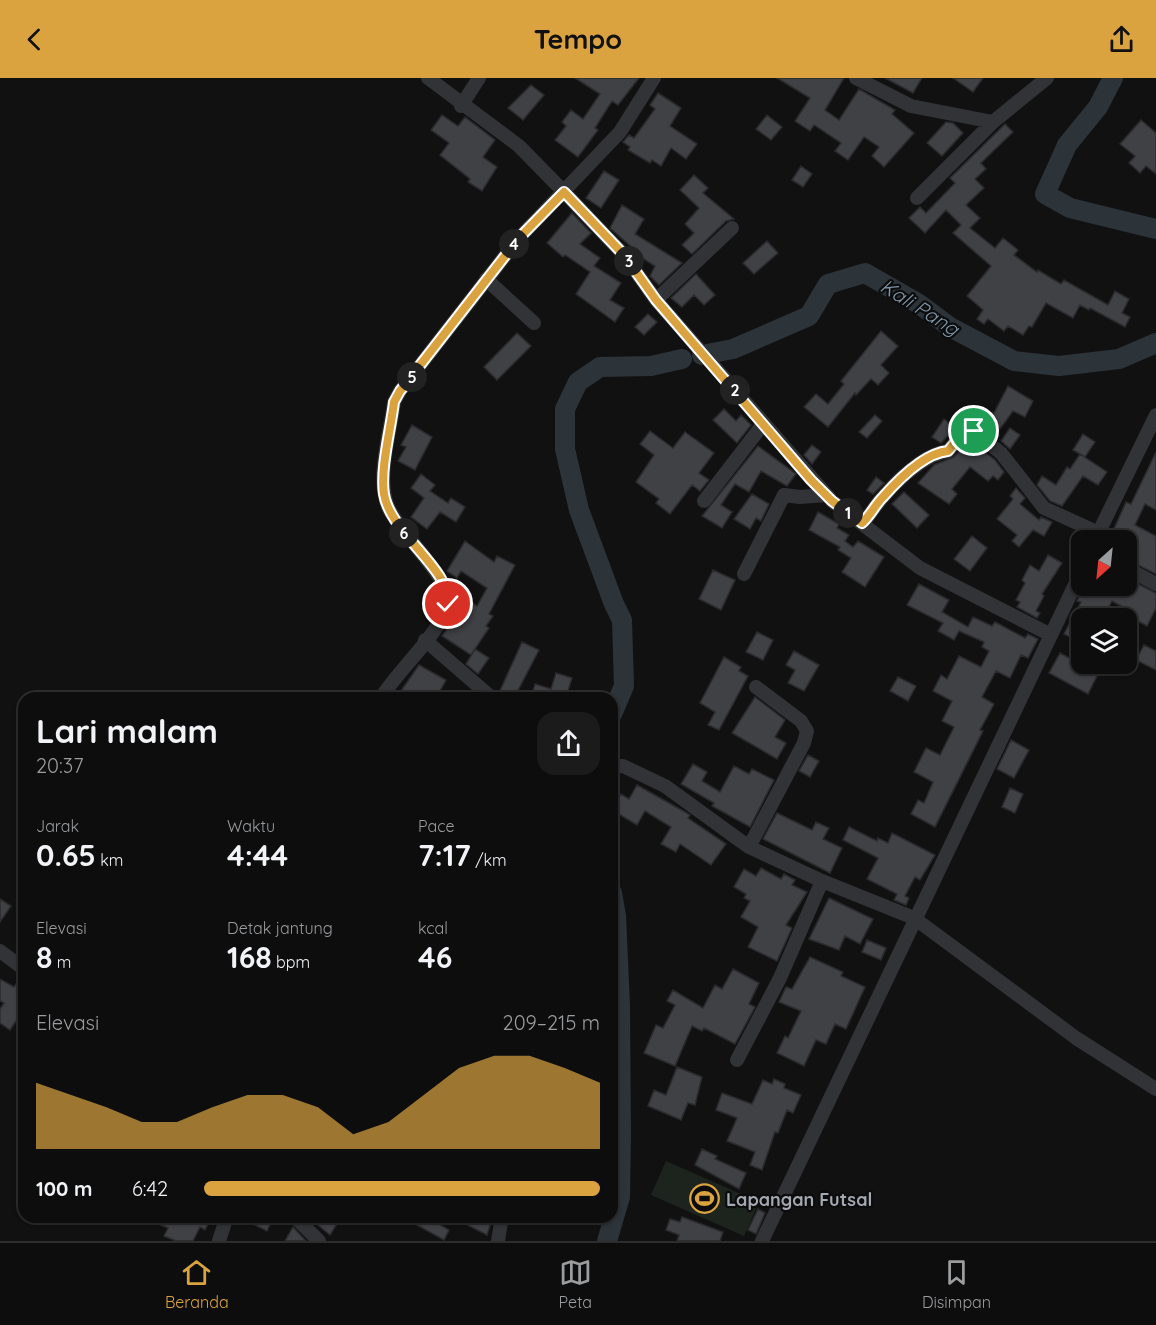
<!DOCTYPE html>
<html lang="id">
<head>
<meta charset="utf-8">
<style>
	body { margin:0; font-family:Quicksand,sans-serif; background:#1b1b1c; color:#f1f3f6; height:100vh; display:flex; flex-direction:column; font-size:22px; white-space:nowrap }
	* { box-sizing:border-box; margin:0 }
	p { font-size:20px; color:#9a9c9e }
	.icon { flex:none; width:33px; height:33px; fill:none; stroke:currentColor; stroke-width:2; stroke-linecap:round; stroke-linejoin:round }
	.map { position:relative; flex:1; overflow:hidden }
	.details { position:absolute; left:18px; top:614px; width:600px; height:531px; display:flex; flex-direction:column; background:#0d0d0e; border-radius:18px; box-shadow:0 2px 4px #0004,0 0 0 2px #2d2d2e }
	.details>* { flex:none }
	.needle { width:39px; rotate:207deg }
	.tools { position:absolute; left:1071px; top:452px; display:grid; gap:12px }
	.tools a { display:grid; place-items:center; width:66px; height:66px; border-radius:12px; background:#0d0d0e; box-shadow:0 2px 4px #0004,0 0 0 2px #2d2d2e; font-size:30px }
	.pin { position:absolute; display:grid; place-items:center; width:51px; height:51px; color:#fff; margin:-26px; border:3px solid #fff; border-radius:50%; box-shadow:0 2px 6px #0007 }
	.km { position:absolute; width:30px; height:30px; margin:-15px; border-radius:50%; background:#222; color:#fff; font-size:16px; line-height:30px; text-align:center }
	.round { display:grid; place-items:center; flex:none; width:63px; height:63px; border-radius:18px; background:#1b1b1c }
	.headline { display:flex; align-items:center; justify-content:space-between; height:102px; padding:0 18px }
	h1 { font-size:33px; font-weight:800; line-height:45px }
	.stats { display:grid; grid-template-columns:repeat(3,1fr); gap:9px; height:102px; padding:6px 18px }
	.stats div { display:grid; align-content:center }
	.stats b { font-size:30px; font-weight:800 }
	.stats small { font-size:16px; font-weight:400 }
	.stats p { font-size:16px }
	.chart { height:168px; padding:12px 18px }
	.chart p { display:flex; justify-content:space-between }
	.chart svg { width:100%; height:108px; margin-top:6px; fill:#daa340; opacity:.7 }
	ul { padding:0 18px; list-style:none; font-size:20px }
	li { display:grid; grid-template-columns:96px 72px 1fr; align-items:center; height:45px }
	li i { height:15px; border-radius:8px; background:#daa340 }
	header { display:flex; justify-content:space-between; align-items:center; height:78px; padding:0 18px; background:#daa340; color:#111; font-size:27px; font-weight:800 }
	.tabs { display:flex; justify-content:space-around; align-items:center; height:84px; border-top:2px solid #2d2d2e; background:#0d0d0e; font-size:16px; color:#9a9c9e }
	.tabs a { display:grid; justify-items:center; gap:3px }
	.tabs .current { color:#daa340 }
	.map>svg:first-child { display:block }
	.green { fill:#1d241e }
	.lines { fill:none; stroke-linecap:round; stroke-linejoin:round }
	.river { stroke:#2c3339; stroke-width:20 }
	.building { fill:#404145; stroke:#2b2b2e; stroke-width:1.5 }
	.minor { stroke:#323336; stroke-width:14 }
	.route-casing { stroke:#fff; stroke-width:12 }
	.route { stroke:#daa340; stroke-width:8 }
	.labels { text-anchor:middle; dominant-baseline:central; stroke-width:4.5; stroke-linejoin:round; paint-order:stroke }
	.poi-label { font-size:18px; font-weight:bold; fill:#a4a8b1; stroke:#0c0c0d; text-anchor:start }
	.water-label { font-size:20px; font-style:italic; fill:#7e95a8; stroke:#0c0c0d }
</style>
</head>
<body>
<header><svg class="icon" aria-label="back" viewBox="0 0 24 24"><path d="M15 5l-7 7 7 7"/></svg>Tempo<svg class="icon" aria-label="share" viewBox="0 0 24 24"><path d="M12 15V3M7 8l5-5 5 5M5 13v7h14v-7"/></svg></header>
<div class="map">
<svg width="1156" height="1163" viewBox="0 0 1156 1163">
	<rect width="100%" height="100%" fill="#111112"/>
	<!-- green -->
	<path class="green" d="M666,1083L759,1124L744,1158L651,1117Z"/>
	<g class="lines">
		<!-- river -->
		<path class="river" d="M1113,0L1098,29L1067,67L1045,116L1070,130L1156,151
			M702,277L733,271L809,238L828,206L865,195L919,226L950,249L1014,283L1059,288L1119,281L1156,265
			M612,636L624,608L622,542L614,526L579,432L565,371V331L578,304L600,289L651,288L682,281
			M607,1163L620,1119L621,1057L620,927L616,838L612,815"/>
	</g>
	<!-- building -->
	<path class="building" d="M575,0H639L618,27L612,23L595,50L598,52L578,79L555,62L566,48L562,44L571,32L583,41L600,16Z
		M777,0H844L825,32L839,42L859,11L895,32L892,36L914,55L884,89L872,78L879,69L864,59L848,82L835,73L841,65L814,47L810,53L795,43L810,20Z
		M885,0H922L913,15Z
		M953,0H983L973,14Z
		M531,7L544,17L523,42L508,30Z
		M658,15L681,30L670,48L697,66L686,81L671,70L661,88L652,82L650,85L628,72L630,69L623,64L629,57L634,60L655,31L650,27Z
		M442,37L458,48L465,39L495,62L483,79L497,89L482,113L468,104L470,101L440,77L449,65L431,52Z
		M767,37L782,49L771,62L756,51Z
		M1141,42L1156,55V96L1146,88L1140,95L1129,85L1135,78L1120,66Z
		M946,44L953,45L963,55L942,78L927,65Z
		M1005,46L1013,54L981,85L986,91L975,101L984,110L966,127L980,140L970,150L995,170L1003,160L1018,172L1014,177L1037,194L1038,192L1061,206L1064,202L1108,227L1115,213L1129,221L1122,235L1130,239L1125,249L1090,230L1089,232L1080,227L1073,240L1046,225L1032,249L1029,248L1023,257L1008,248L1004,253L988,241L984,246L977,241L983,232L967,218L991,188L953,155L961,147L946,132L925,155L909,140L920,129L926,135L955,105L950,100Z
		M801,88L812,96L803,109L792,102Z
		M604,93L619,102L601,130L586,120Z
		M694,97L708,110L703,115L734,141L726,143L692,176L682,167L694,155L685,146L699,130L680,112Z
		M622,127L644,141L635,156L682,185L659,207L650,198L655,188L634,175V171L610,150Z
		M572,135L591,155L580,166L600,180L594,188L621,205L610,222L624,230L615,244L576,216L590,194L565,177L563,179L547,165Z
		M767,163L778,175L754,196L743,185Z
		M696,196L715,217L704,227L694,217L682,229L671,220Z
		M648,236L657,244L644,257L635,249Z
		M881,253L898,268L881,287L889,295L878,307L871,301L856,317L855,315L828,349L804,329L816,316L828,326L844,306L841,303Z
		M517,255L531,268L497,302L484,289Z
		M1008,308L1033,323L1025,339L1013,333L1000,351L987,342L992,334L994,335Z
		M724,331L736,343L741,337L751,347L737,365L713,342Z
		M875,337L882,343L867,360L859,354Z
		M944,341L955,350L941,365L932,359Z
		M412,347L432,359L415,392L398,383L406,369L401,367Z
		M1010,350L1020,357L1010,371L1001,363Z
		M650,353L673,370L685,354L714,375L699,395L709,402L700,413L692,407L670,436L656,425L659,421L636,404L654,377L640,366Z
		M1083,356L1095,364L1085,379L1073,372Z
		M969,362L995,382L1004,394L998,402L993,398L988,403L970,389L952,411L957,416L949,426L918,405L934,387L954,379Z
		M812,367L821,374L812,386L804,377Z
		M758,368L796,396L787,408L761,393L749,414L735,406L721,427L732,434L722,450L702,438Z
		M1156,374V432L1145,426L1135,447L1156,458V496L1126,481V460L1113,453L1126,424L1131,426Z
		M1080,376L1107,394L1098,407L1083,398L1062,428L1050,423L1037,407L1042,398L1056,407L1067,389L1070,391Z
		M421,396L435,407L430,413L448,425L451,420L465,429L456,444L440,434L427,451L411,439L424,420L411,410Z
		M876,399L884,405L873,416L867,412Z
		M1016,410L1025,420L1020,426L1039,442L1041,439L1052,444L1044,458L1033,452L1019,469L1012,463L1017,457L997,441L1013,421L1010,418Z
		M904,414L929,437L917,450L892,426Z
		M752,416L769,426L761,443L756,440L750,451L734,441Z
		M818,434L839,446L837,450L849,457L845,463L853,469L858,463L884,479L865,509L842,494L851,480L838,472L840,469L809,452Z
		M972,458L987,470L970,493L954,481Z
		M465,463L494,484L497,478L515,487L489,536L493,538L486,548L489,550L471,577L442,558L467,521L477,528L487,510L461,493L457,500L447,493Z
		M1048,477L1062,485L1042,516L1044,518L1036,533L1040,535L1037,540L1017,529L1020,524L1016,522L1025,505L1022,502L1030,487L1039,493Z
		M713,492L735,502L721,532L699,521Z
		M1134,504L1156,515V530L1147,548L1134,541L1136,536L1112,523L1103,540H1082V565L1064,556L1081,524L1077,523L1084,509L1088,511L1090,507H1113L1128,515Z
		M919,506L949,522L942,534L968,549L973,539L992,548L995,544L1025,560L1028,556L1038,561L1028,580L1021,577L1010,600L996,593L982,619L994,626L980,652L983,653L935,749L911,736L918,722L924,725L933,704L914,694L926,670L940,677L954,649L942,643L952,623L933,613L941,597L947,601L959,578L981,589L989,573L982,569L984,564L959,553L954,562L938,553L943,545L907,527Z
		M757,554L773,562L763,582L746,574Z
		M522,564L539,572L514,620H506L499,615Z
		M1144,567L1156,573V592L1136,582Z
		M475,571L489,580L478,596L466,586Z
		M794,573L819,587L804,613L788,605L795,592L786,587Z
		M1060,575L1098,596L1088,616L1049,595Z
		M724,579L741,589L739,593L748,598L719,652L708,647L715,634L700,625Z
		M419,587L446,602L436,620H396Z
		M556,595L572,600L567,616L571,620H531L535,606L551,611Z
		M898,599L916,608L908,623L890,613Z
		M755,619L785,642L775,659L786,665L777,681L732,655Z
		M1011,662L1029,672L1014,700L997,691Z
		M808,677L819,683L810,699L799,693Z
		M693,686L707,694L702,703L720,714L734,688L749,696L752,691L774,702L750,749L712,728L714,725L681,706Z
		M637,707L685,734L690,737L688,740L726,766L711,787L680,766L676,774L661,766L671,749L645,733L637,747L612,732L621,716L629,721Z
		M1010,710L1023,716L1015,735L1002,729Z
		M777,735L812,752L816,744L829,750L823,761L842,770L830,795L763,761Z
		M849,749L877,763L878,760L888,765L892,755L935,777L920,802L915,799L905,818L909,820L906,827L894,822L897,816L867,801L878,780L843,762Z
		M761,790L781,801L784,796L795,802L792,807L807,814L786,847L792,850L777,883L748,869L758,849L741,839L750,823L744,820L746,816L734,809L744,791L756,798Z
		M829,820L873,841L860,866L845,858L839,872L809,861Z
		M0,821L11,828L0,844Z
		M867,862L886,870L881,882L862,874Z
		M810,879L843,894L841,898L865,909L846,951L835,946L826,966L816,962L804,988L777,975L785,958L788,960L801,933L779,924L786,909L792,911Z
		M733,891L759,905L749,926L755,929L735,966L704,950L702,953L692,948L675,988L644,975L656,947L663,950L675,927L667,923L673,912L703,930L715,907L722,911Z
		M21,899L24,900V931L10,952L0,945V931L4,925L0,923V901L14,909Z
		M677,989L702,999L695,1027L688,1025L681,1042L648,1028L654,1012L666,1017Z
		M774,1001L785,1006L784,1010L801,1017L793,1035L787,1032L778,1055L775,1054L762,1092L750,1087L755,1074L727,1063L737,1040L716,1032L722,1015L752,1026L763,1002L772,1006Z
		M702,1071L717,1078L715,1081L746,1095L739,1111L695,1087Z
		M758,1131L765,1135L756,1156L748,1152Z
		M140,1138H198L209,1144L205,1152L200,1149L193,1163H176L164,1158L168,1150Z
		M257,1138H274L267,1153L253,1146Z
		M307,1138H342L330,1157Z
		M401,1138H425L449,1152L444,1162Z
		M450,1138H493L487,1157Z
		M682,1139L723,1154L720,1163H677L679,1157L666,1152L670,1141L680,1144Z
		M293,1149L306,1163H285Z"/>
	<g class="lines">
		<!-- minor -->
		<path class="minor" d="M428,0L519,68L564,114L624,177L656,222L832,423L920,490L1051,557
			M856,0L911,28L993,44
			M461,28L479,0
			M917,120L993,44L1047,0
			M486,201L534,245
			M656,222L732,150
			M704,423L764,345
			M862,445C870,438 875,427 883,419C897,402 925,376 948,373L963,355L971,352L1001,375L1044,430L1099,455
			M1095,462L1156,337
			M1126,490L1156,506
			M744,496L784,417L800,419L827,417
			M425,562L492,620
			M381,620C398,592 440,556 448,526C454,504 398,453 388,429C376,399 390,356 394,324L400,313L519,160L620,54L654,0
			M612,689L623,688L665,708L749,769L822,803L914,840L1076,960L1156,1011
			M749,769L804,665L807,653L801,643L756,609
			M0,873L24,891
			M737,982L780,900L822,803
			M294,1138L319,1163
			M219,1163L227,1138
			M498,1163L502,1138
			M762,1163L1082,492"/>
	</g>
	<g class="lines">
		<defs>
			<path id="route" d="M448,526C452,492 390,455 384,416C380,391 391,350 394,324L400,313L519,160L564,114L624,177L656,222L811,402L832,423L862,445C870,438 875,427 883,419C898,402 925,375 948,373L963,355L974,353"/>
		</defs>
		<!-- route casing -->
		<use href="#route" class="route-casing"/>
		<!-- route -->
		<use href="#route" class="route"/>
	</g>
	<!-- icons -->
	<defs>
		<symbol id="stadium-ring" viewBox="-11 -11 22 22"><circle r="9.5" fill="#0c0c0d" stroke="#daa340" stroke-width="1.5"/><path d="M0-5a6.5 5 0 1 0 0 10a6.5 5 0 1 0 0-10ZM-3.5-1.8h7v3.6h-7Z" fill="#daa340"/></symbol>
	</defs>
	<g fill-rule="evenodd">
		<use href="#stadium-ring" x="688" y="1104" width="33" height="33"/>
	</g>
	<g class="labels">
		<!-- poi labels -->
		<g class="poi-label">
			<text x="726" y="1121">Lapangan Futsal</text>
		</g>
		<!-- water labels -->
		<g class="water-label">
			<text transform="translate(920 229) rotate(32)">Kali Pang</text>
		</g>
	</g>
</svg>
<div class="tools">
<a><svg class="needle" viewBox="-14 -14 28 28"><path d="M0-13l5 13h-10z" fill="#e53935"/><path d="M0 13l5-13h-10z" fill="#9a9c9e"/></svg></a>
<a><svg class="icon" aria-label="layers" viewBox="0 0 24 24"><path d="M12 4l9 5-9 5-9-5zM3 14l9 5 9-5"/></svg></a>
</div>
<div class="pin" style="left:974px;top:353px;background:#1e9e55"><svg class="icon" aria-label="arrive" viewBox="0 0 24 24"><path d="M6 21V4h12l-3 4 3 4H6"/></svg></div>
<div class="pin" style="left:448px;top:526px;background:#d93025"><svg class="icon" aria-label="check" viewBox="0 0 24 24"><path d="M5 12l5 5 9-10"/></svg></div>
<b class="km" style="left:848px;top:435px">1</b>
<b class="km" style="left:735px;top:312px">2</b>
<b class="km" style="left:629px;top:183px">3</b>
<b class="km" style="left:514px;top:166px">4</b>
<b class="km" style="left:412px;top:299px">5</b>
<b class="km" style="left:404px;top:455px">6</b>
<section class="details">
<div class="headline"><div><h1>Lari malam</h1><p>20:37</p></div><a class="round"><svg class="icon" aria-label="share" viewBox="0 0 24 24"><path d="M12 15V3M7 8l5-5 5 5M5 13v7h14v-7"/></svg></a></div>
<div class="stats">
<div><p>Jarak</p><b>0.65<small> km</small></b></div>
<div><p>Waktu</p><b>4:44</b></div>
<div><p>Pace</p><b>7:17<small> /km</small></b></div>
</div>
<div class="stats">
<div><p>Elevasi</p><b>8<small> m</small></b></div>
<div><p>Detak jantung</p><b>168<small> bpm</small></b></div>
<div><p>kcal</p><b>46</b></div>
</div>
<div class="chart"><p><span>Elevasi</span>209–215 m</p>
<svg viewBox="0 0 160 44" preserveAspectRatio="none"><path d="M0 44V17L10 22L20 27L30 33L40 33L50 27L60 22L70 22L80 27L90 38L100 33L110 22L120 11L130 6L140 6L150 11L160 17V44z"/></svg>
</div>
<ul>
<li><b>100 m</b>6:42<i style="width:100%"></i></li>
</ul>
</section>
</div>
<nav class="tabs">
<a class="current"><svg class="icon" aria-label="home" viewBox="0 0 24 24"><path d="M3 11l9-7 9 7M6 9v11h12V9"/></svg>Beranda</a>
<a><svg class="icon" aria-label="map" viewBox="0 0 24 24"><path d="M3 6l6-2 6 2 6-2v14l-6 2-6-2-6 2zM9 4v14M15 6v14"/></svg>Peta</a>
<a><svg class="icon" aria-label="saved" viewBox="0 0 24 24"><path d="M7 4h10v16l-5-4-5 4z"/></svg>Disimpan</a>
</nav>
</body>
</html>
